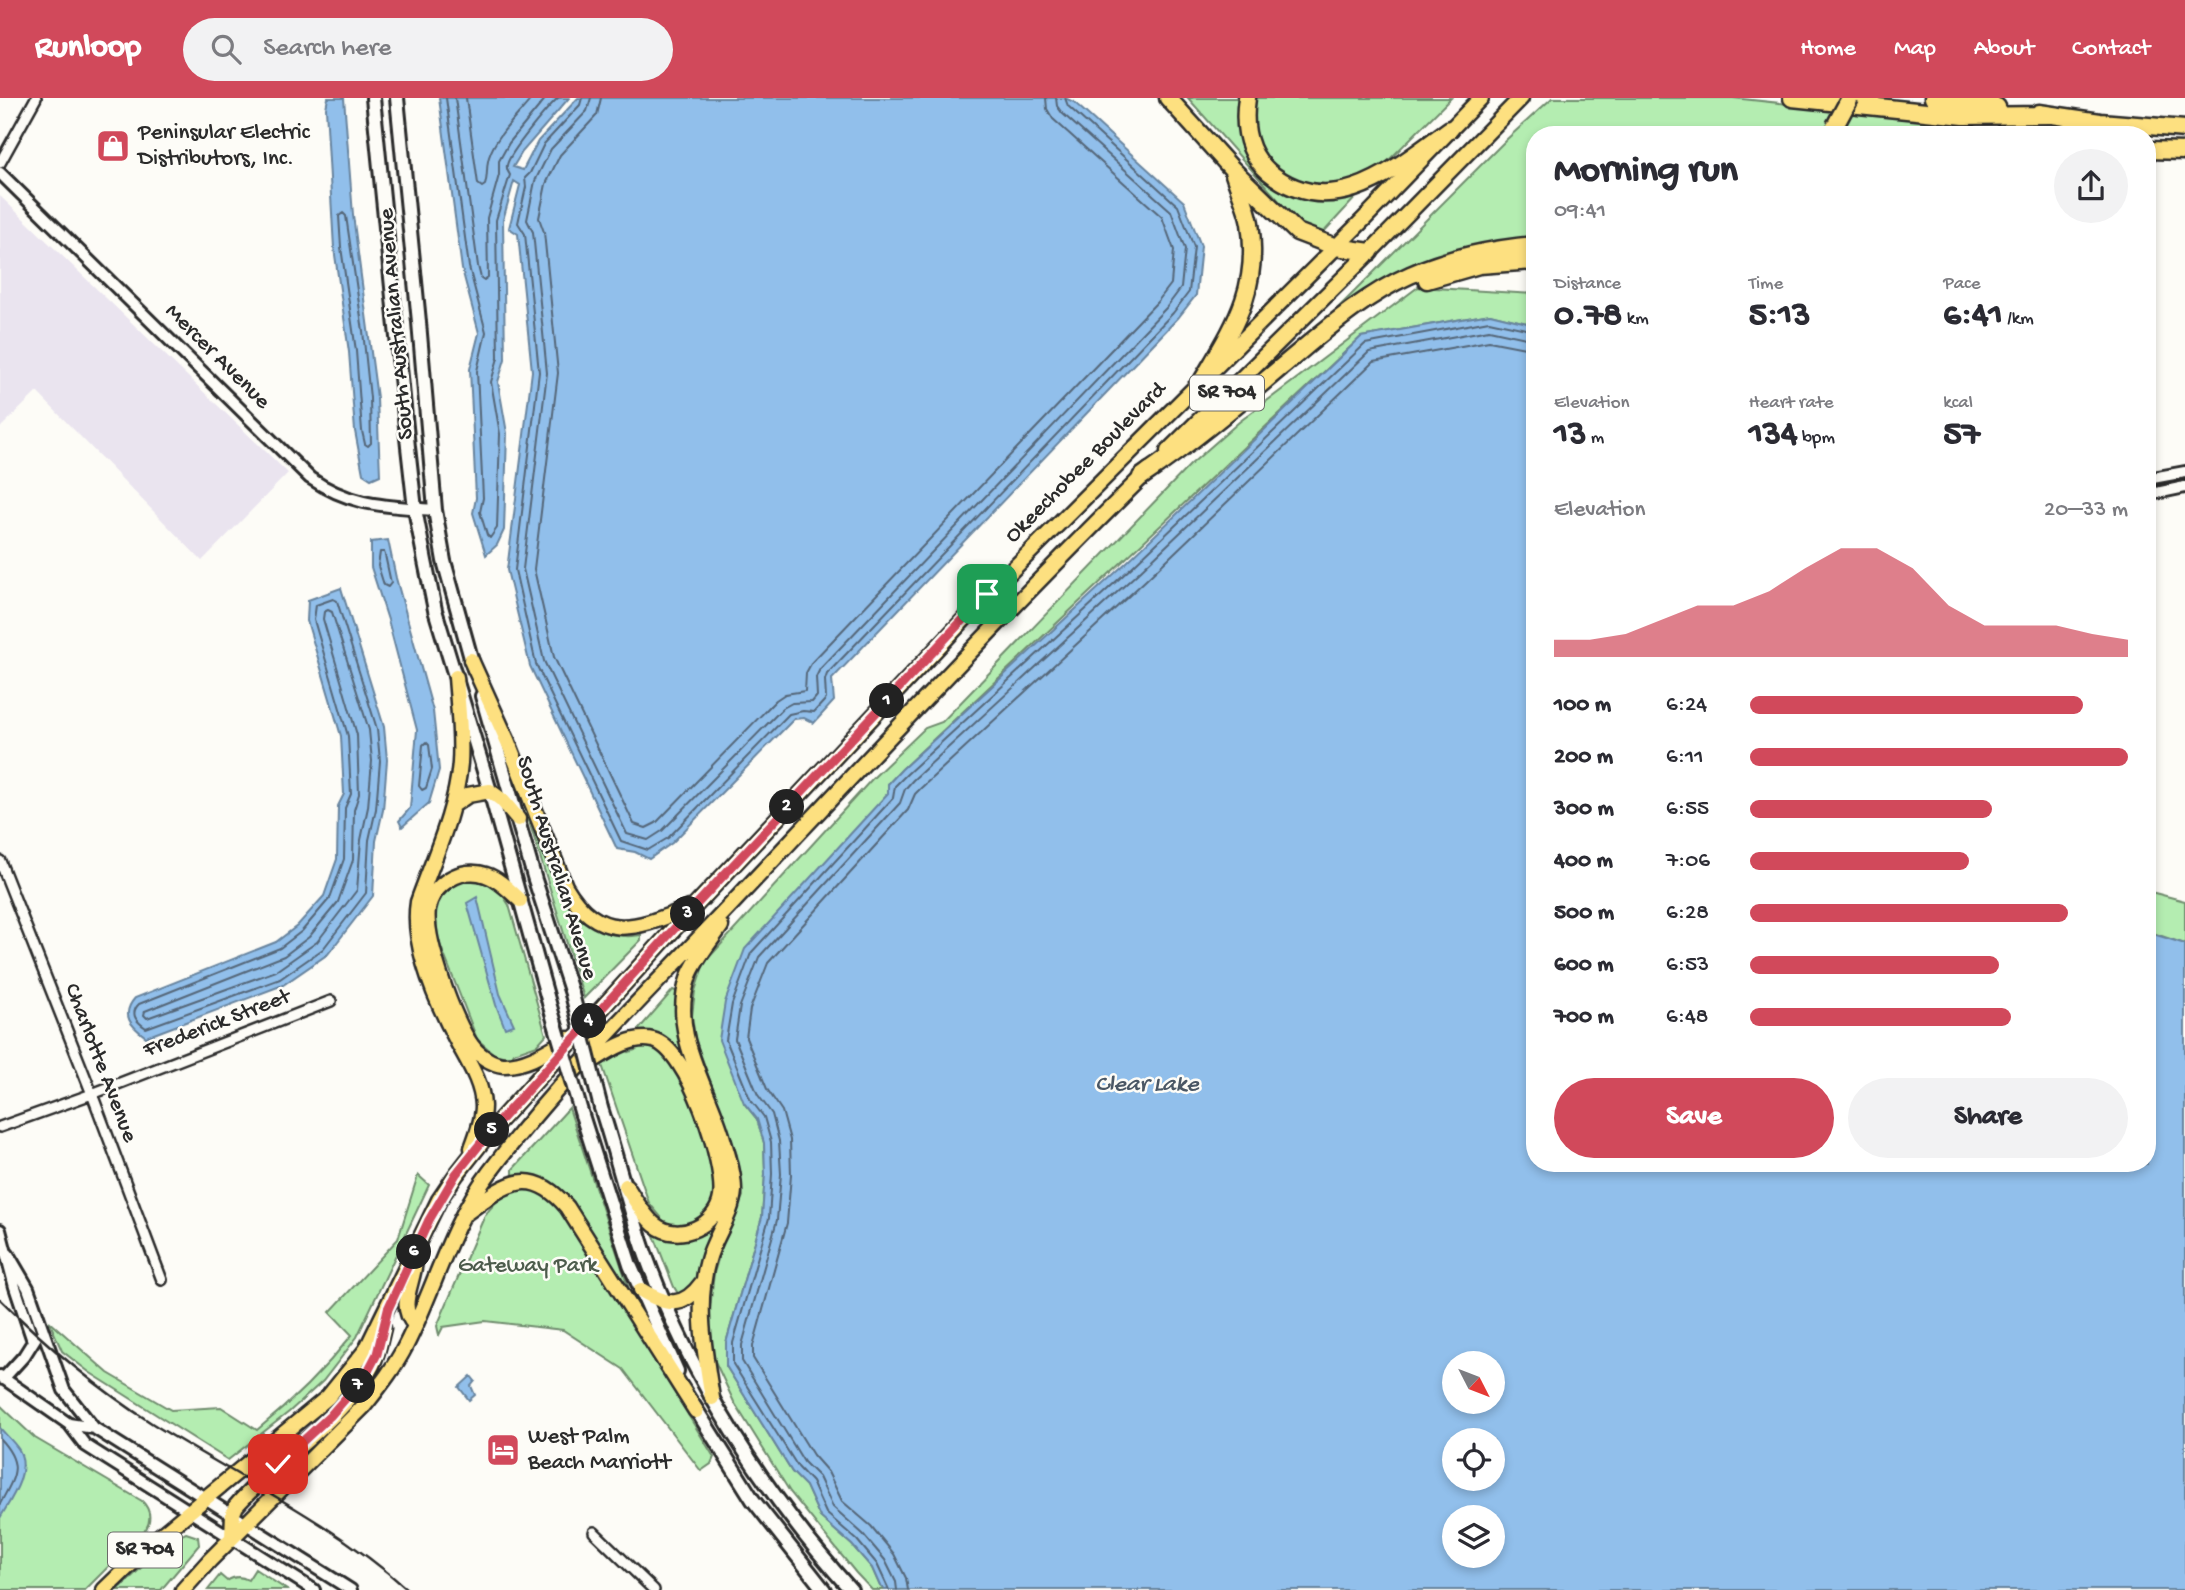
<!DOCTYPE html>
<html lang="en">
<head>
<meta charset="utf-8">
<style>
	body { margin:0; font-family:"Gochi Hand",sans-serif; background:#f2f2f3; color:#2b2b33; height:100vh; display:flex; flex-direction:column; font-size:26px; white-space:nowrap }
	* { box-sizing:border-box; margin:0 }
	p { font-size:23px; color:#7c7c81 }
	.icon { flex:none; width:38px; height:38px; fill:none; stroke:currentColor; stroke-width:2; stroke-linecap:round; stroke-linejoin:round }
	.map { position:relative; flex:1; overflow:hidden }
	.details { position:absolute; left:1526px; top:28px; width:630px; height:1046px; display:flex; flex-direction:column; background:#fff; border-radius:28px; box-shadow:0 4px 10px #0003 }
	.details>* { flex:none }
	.needle { width:46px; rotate:132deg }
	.fabs { position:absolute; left:1442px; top:1253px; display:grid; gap:14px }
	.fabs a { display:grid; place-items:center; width:63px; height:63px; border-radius:50%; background:#fff; box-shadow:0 4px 10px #0003; font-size:35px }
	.pin { position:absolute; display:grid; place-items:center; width:60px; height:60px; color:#fff; margin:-30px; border-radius:14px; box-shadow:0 4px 10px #0006 }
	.km { position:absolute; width:35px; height:35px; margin:-18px; border-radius:50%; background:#222; color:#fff; font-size:19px; line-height:35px; text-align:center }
	.round { display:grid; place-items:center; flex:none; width:74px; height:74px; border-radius:37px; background:#f2f2f3 }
	.head { display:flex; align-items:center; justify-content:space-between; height:119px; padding:0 28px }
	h1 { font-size:38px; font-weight:800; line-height:52px }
	.figures { display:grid; grid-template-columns:repeat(3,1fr); gap:10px; height:119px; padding:7px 28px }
	.figures div { display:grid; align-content:center }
	.figures b { font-size:35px; font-weight:800 }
	.figures small { font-size:19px; font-weight:400 }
	.figures p { font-size:19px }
	.chart { height:196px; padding:14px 28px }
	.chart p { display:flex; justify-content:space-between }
	.chart svg { width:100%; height:126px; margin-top:7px; fill:#d1495b; opacity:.7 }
	.button { display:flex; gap:14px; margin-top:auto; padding:14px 28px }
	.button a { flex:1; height:80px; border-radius:42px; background:#d1495b; color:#fff; font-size:28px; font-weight:800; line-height:80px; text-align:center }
	.button a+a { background:#f2f2f3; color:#2b2b33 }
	ul { padding:0 28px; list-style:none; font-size:23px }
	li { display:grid; grid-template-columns:112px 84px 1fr; align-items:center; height:52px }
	li i { height:18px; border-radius:9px; background:#d1495b }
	header { display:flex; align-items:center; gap:42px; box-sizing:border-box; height:98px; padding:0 35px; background:#d1495b; color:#fff }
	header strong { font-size:33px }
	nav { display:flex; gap:38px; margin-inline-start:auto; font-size:24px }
	.search { width:490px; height:63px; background:#f2f2f3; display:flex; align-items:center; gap:18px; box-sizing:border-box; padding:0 24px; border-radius:38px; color:#7c7c81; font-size:26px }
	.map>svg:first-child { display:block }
	.built { fill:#eae4ef }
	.green { fill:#b4edb1; stroke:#708c6e; stroke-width:2 }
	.water { fill:#91bfeb; stroke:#68849e; stroke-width:2; fill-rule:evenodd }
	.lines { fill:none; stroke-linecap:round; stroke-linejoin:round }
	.shore { stroke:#546678; stroke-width:2 }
	.minor-casing { stroke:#2b2b2b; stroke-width:14 }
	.tertiary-casing { stroke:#2b2b2b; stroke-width:16 }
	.secondary-casing { stroke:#2b2b2b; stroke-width:18 }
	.primary-casing { stroke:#2b2b2b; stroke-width:19 }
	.motorway-casing { stroke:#2b2b2b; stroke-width:21 }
	.minor { stroke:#fdfcf7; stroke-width:9 }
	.tertiary { stroke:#fdfcf7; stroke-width:10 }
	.secondary { stroke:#fdfcf7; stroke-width:12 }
	.primary { stroke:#fde080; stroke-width:14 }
	.motorway { stroke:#fde080; stroke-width:16 }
	.rail { stroke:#2b2b2b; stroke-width:2.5 }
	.secondary-bridge-casing { stroke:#2b2b2b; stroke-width:18; stroke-linecap:butt }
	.motorway-bridge-casing { stroke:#2b2b2b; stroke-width:21; stroke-linecap:butt }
	.secondary-bridge { stroke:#fdfcf7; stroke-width:12 }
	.motorway-bridge { stroke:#fde080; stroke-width:16 }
	.route-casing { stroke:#fff; stroke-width:14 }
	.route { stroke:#d1495b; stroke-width:9 }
	.labels { text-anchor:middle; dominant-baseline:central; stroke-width:5; stroke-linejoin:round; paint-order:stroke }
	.shield { fill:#fdfcf7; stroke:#6a6a68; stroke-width:2 }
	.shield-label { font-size:21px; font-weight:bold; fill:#2b2b2b }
	.poi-label { font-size:23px; fill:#2b2b2b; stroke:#fdfcf7; text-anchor:start }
	.street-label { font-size:23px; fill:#2b2b2b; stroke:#fdfcf7 }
	.park-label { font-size:23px; fill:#4d5c4c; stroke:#fdfcf7 }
	.water-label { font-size:24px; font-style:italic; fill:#4a5765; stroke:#fdfcf7 }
</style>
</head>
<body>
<header>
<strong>Runloop</strong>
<div class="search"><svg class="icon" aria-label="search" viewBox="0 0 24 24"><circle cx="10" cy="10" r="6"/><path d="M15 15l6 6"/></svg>Search here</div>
<nav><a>Home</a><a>Map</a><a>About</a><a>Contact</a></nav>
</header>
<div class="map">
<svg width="2185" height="1492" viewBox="0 0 2185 1492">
	<rect width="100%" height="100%" fill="#fdfcf7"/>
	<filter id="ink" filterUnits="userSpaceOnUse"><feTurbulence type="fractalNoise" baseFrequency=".0143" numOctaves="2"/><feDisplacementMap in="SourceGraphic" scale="14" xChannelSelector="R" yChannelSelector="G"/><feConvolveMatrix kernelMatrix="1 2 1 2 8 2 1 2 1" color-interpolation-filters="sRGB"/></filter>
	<g filter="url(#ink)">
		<!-- built -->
		<path class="built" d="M0,98L288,375L202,463L37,294L0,330Z"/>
		<!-- green -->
		<path class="green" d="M1188,0H1243L1241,9L1273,84L1357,96V98L1321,137L1306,130L1288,113Z
			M1252,0H1451L1382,69L1359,82L1322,90L1278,76L1257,49L1250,12Z
			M1552,0H1733L1836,11L1821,37H1535V141L1490,148L1326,222L1507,41Z
			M1853,11L2024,37H1839Z
			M1418,189L1535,196V227L1490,216L1361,239L902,671L888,686V695L744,1005L757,1021L764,1045L765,1076L762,1119L726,1245V1268L792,1374L806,1388L820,1419L852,1447L872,1470L880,1488L885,1492H872L856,1475L790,1394L734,1304L712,1257L709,1219L714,1175L724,1141L743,1098L737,1057L695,941L692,918L695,893L704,865L872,681L925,630L942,624L1190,367L1239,324Z
			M520,694C532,725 554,795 576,817C593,834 618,841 641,837V842L584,900Z
			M467,780C490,780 497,787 509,807L546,937L537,947L514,955L511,960L494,956L477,941L438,841L435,811L441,797L451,788Z
			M2147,793L2185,803V846L2147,833Z
			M673,892L678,894C675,920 675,933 685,957L666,941L638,936L639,931Z
			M634,948C649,949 663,949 673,962C686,979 720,1080 714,1100C707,1127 682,1131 658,1123L661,1119L649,1105L602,967L626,951L629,954L635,952Z
			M569,1010L631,1197H628C612,1172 570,1092 545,1082C535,1077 524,1078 513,1079V1071Z
			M418,1077L429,1087L357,1239L323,1283L289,1314L228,1362L89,1274L62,1253L49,1223L108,1275L171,1312L221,1309L257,1332C293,1303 323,1273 352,1237L330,1214L398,1141Z
			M530,1089L548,1096L561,1110L714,1359L711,1366L701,1373L623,1271L563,1232L485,1223L443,1229L439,1237L437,1228L485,1117C498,1100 509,1092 530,1089Z
			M715,1126L701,1162L697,1182L686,1195L679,1197L674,1189L653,1135C685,1148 687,1143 715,1126Z
			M0,1307L35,1340L142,1403C150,1411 152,1420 146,1431L85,1492H0Z
			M186,1435L198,1439L199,1447L161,1492H118L170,1442Z
			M255,1471L287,1492H208L220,1477L227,1483C234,1478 241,1478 248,1482Z"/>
		<!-- water -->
		<path class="water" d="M328,0H344L353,117L377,300L380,377L371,381L363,376L355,333L349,254L334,150L326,10Z
			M439,0H569L522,54L513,69L523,72L538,43L578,0H1065L1074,4L1184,104L1201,148L1196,197L1178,220L832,581L834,603L814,625L804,620L794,621L672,745L649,761L635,754L617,751L530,568L507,472L532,273L518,136L509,130L520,87L514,83L503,122L505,261L498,284L507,335L504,432L497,447L486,457L473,415L476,400L470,271L479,235L462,171Z
			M1490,216L1535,227V1066H2147V834L2185,846V1492H885L880,1488L872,1470L852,1447L820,1419L806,1388L792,1374L726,1268V1245L762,1119L765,1076L764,1045L757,1021L744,1005L719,942L725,904L745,851L888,695V686L902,671L1128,463L1361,239ZM1454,1265H1493V1304H1454ZM1493,1342V1381H1454V1342ZM1493,1419V1458H1454V1419Z
			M388,442L396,480L433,613L439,672L429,705L402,729L399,723L410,710L417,632L388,522L371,469V444Z
			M341,490L384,629L387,662L383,712L376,743L373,798L328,856L283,887L146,939C131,928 120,917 135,900L276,844L297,828L324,798L337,761L338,708L344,696L341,638L307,523L308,502Z
			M477,799L500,896L514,927L505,930L496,907L467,805Z
			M471,1278L475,1283L471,1288L475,1297L469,1302L459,1289Z
			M0,1330C6,1337 14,1344 19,1352C31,1374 11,1401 0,1420Z"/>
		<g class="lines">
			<!-- shore -->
			<path class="shore" d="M446,0L469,169L486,234L477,273L483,400L480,414L487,437L490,440L497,430L500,336L491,284L498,260L496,122L510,77C508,74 506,71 507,67C509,55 548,9 558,0
				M455,0L478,168L481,180L484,182L488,179L487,120L499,77V63L509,45L546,0
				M466,0L478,86L482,89L485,87C488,78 486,68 489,59C496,37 518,18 532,0
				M582,0L580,7L544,46L530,75L525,80L526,89L518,125L525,136L539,274L515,472L536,566L621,743L648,752L668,740L789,616L803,613L814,614L826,601L825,582L827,576L1173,215L1189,194L1194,149L1178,108L1068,8L1065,0
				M591,0L587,13L551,51L535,83L527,122L533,134L547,275L523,471L544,563L627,736L648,742L662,733L783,610L792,605L812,604L817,598L816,579L820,571L1166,210L1181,190L1185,151L1171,113L1062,15L1057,8L1056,0
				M601,0L597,17L560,57L546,86L539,120L544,134L558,275L534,471L554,559L634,726L646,730L656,725L776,602L785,596L805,593L806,575L812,564L1158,203L1171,186L1174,152L1162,119L1053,21L1047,11L1046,0
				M343,115L346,118L363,233L370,300L371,345L368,348L365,346L362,333L356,253L341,149L339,118Z
				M380,454H384L385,457L391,485L388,489L384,487L378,468Z
				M333,501L337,503L377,631L380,663L376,711L369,742L366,795L323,851L280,881L146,930C137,924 129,916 139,906L280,850L302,833L330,800L344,761L345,710L351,696L348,638L314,522L316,507Z
				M328,512L332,514L369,632L372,663L368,709L361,742L357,792L317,844L276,873L147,920L144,917L145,913L284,858L309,839L338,804L353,762L354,712L359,696L357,637L323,521L324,514Z
				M426,644L429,647L432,671L426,690L422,692L419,688L423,647Z
				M0,1341C24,1367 15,1378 0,1406
				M889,1492L877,1466L857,1442L826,1415L812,1384L798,1369L733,1266V1245L769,1120L772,1076L771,1044L764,1019L750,1001L726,942L732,906L751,855L893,700L895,688L907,676L1133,468L1365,246L1489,223L1535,233
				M897,1492L896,1484L885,1462L863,1436L833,1409L819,1379L804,1364L742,1263V1247L777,1122L781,1076L779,1043L772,1016L758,997L735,941L740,908L759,859L900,705L905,691L913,682L1139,474L1369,254L1489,232L1535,242
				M908,1492L906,1480L894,1456L871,1428L842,1403L828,1374L813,1357L753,1260V1248L787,1125L791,1077L790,1042L782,1013L767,991L746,940L750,911L768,865L908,712L915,696L921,690L1146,482L1373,264L1489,243L1535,252"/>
			<defs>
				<path id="minor" d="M0,65L36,0
					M0,763L92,996L162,1182
					M0,1029L92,996L331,903
					M594,1434L654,1492"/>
				<path id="tertiary" d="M0,75L310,380C352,409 387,408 435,412
					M2147,381L2185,374
					M2147,397L2185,389
					M0,1132L15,1189L33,1243
					M8,1156L28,1190L64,1292L94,1330
					M0,1278L69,1326L85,1347L314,1492
					M3,1281L24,1258L36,1239
					M69,1326L94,1330L351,1492"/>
				<path id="secondary" d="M373,0L408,349L415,411L425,463L435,512L490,693L549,905
					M397,0L419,224L435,412L444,463L474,571
					M482,598L535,782L572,896
					M601,1010C617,1059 629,1110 646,1158C691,1281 764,1395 851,1492
					M582,1017L630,1167L677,1273
					M692,1305L753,1402L824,1492"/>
				<path id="primary" d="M1168,353L1370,154L1521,0
					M471,562L508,644L565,788C600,847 637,830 689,810
					M456,579C458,608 462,636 460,665C456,713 434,759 418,804C411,847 437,905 457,943C468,964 482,984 483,1008C483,1022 477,1036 472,1050
					M452,708L468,697L490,693L502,702L518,721
					M520,802C510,793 499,781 486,777C462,768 432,786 428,811C424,840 454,925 472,948C478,957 492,966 503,967C526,968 549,952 568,941
					M589,965C607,954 630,937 653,942C688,950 726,1067 721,1099C717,1127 679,1146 655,1127C643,1117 634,1100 626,1088
					M466,1115C505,1087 529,1065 567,1109L696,1313
					M641,1192C667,1208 683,1211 702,1185
					M415,1227C397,1208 413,1187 415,1163
					M712,1300C705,1254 695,1208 708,1162C714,1139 732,1118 734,1093C734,1075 728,1058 723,1041C708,987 668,935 689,878C696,860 710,844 721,828
					M232,1440L233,1415L236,1408C276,1362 345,1320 372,1267C378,1255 380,1242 383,1230
					M104,1492L161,1437L328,1299L366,1252L439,1102L456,1077L492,1031L694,809L987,497L1364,121L1481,0
					M183,1492L210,1462L364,1308C379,1289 395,1269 406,1247C435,1190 450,1127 489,1075C564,975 656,887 742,795C876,653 1009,510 1149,372"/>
				<path id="motorway" d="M1168,0L1232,71L1297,134L1336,149L1370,154
					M1247,0C1243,27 1247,55 1269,74C1333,127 1397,69 1450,31
					M1792,0L1964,18L2049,17
					M1933,0L1997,9
					M2039,15L2100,24L2185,31
					M2147,52L2185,53
					M1427,182L1479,167L1535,163
					M1202,283C1234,228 1260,192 1250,125C1247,108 1238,90 1233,73
					M1141,379C1191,345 1234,309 1280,270C1320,237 1362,198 1410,177C1450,159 1492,151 1535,147"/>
			</defs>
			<!-- minor casing -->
			<use href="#minor" class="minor-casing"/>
			<!-- tertiary casing -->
			<use href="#tertiary" class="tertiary-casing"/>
			<!-- secondary casing -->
			<use href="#secondary" class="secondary-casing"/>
			<!-- primary casing -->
			<use href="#primary" class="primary-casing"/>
			<!-- motorway casing -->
			<use href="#motorway" class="motorway-casing"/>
			<!-- minor -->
			<use href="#minor" class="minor"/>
			<!-- tertiary -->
			<use href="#tertiary" class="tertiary"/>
			<!-- secondary -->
			<use href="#secondary" class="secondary"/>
			<!-- primary -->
			<use href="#primary" class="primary"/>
			<!-- motorway -->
			<use href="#motorway" class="motorway"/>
			<!-- rail -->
			<path class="rail" d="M0,1201C47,1248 97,1290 153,1326C239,1380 331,1423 408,1492"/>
			<defs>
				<path id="secondary-bridge" d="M572,896L601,1010
					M549,905L582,1017"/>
				<path id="motorway-bridge" d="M1835,28L1850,0"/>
			</defs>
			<!-- secondary-bridge casing -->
			<use href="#secondary-bridge" class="secondary-bridge-casing"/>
			<!-- motorway-bridge casing -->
			<use href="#motorway-bridge" class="motorway-bridge-casing"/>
			<!-- secondary-bridge -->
			<use href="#secondary-bridge" class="secondary-bridge"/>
			<!-- motorway-bridge -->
			<use href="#motorway-bridge" class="motorway-bridge"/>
		</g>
	</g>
	<g class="lines" filter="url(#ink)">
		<defs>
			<path id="route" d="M278,1366L330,1318L366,1277L377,1256L388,1211L429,1122L456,1076L492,1031L694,809L987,496"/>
		</defs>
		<!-- route casing -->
		<use href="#route" class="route-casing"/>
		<!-- route -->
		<use href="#route" class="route"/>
	</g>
	<!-- icons -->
	<defs>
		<symbol id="shop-square" viewBox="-11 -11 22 22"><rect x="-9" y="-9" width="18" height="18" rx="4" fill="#d1495b" stroke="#fdfcf7"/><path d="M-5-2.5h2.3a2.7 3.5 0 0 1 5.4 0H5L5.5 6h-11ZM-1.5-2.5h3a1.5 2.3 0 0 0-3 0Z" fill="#fff"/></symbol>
		<symbol id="hotel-square" viewBox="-11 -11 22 22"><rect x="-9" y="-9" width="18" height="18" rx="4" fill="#d1495b" stroke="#fdfcf7"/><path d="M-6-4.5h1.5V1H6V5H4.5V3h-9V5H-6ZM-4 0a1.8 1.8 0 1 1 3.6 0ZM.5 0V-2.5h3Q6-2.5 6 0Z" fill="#fff"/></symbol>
	</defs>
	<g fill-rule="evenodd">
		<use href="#shop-square" x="94" y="29" width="38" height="38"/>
		<use href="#hotel-square" x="484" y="1333" width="38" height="38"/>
	</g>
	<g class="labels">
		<!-- shield labels -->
		<g class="shield">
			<rect x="1190" y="277.5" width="74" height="35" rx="5"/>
			<rect x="108" y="1434.5" width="74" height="35" rx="5"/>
		</g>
		<g class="shield-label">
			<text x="1227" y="295">SR 704</text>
			<text x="145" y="1452">SR 704</text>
		</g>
		<!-- poi labels -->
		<g class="poi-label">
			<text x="138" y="35">Peninsular Electric<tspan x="138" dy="26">Distributors, Inc.</tspan></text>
			<text x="528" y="1339">West Palm<tspan x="528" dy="26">Beach Marriott</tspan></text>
		</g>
		<!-- street labels -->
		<g class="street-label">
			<text transform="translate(397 226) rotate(-95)">South Australian Avenue</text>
			<text transform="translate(217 259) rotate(45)">Mercer Avenue</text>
			<text transform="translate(1086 365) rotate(-45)">Okeechobee Boulevard</text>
			<text transform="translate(556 770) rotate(73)">South Australian Avenue</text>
			<text transform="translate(217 926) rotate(-21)">Frederick Street</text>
			<text transform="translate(100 965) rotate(69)">Charlotte Avenue</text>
		</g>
		<!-- park labels -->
		<g class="park-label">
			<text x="528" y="1168">Gateway Park</text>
		</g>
		<!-- water labels -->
		<g class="water-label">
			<text x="1147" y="987">Clear Lake</text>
		</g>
	</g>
</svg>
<div class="fabs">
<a><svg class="needle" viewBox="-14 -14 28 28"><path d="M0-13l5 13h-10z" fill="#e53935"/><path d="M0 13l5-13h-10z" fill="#7c7c81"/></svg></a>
<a><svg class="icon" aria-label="locate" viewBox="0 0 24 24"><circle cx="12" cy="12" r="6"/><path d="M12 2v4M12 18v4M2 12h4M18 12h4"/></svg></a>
<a><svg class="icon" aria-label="layers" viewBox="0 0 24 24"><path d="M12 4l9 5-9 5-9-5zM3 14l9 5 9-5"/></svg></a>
</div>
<div class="pin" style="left:987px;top:496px;background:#1e9e55"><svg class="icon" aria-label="arrive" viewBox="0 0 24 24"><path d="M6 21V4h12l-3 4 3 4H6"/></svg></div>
<div class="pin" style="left:278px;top:1366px;background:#d93025"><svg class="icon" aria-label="check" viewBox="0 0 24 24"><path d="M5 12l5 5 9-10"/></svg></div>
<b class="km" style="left:887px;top:603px">1</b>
<b class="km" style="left:787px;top:709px">2</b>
<b class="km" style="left:688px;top:816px">3</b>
<b class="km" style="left:589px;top:923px">4</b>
<b class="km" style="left:492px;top:1032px">5</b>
<b class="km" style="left:414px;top:1154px">6</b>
<b class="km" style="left:358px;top:1288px">7</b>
<section class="details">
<div class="head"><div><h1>Morning run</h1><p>09:41</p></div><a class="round"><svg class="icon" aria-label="share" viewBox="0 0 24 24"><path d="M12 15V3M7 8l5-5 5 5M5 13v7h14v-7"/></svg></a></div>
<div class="figures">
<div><p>Distance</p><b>0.78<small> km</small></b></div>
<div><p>Time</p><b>5:13</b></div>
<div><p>Pace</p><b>6:41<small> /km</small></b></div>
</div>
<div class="figures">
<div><p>Elevation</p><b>13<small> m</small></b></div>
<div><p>Heart rate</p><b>134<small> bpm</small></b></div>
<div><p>kcal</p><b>57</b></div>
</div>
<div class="chart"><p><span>Elevation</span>20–33 m</p>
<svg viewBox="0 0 160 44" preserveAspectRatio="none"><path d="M0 44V38L10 38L20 36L30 31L40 26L50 26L60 21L70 13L80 6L90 6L100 13L110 26L120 33L130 33L140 33L150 36L160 38V44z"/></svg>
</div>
<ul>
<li><b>100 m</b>6:24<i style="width:88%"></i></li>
<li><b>200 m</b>6:11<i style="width:100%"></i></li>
<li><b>300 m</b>6:55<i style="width:64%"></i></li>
<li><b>400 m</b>7:06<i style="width:58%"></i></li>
<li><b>500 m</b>6:28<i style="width:84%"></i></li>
<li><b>600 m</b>6:53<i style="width:66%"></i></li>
<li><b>700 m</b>6:48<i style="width:69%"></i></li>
</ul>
<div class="button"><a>Save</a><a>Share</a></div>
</section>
</div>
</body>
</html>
